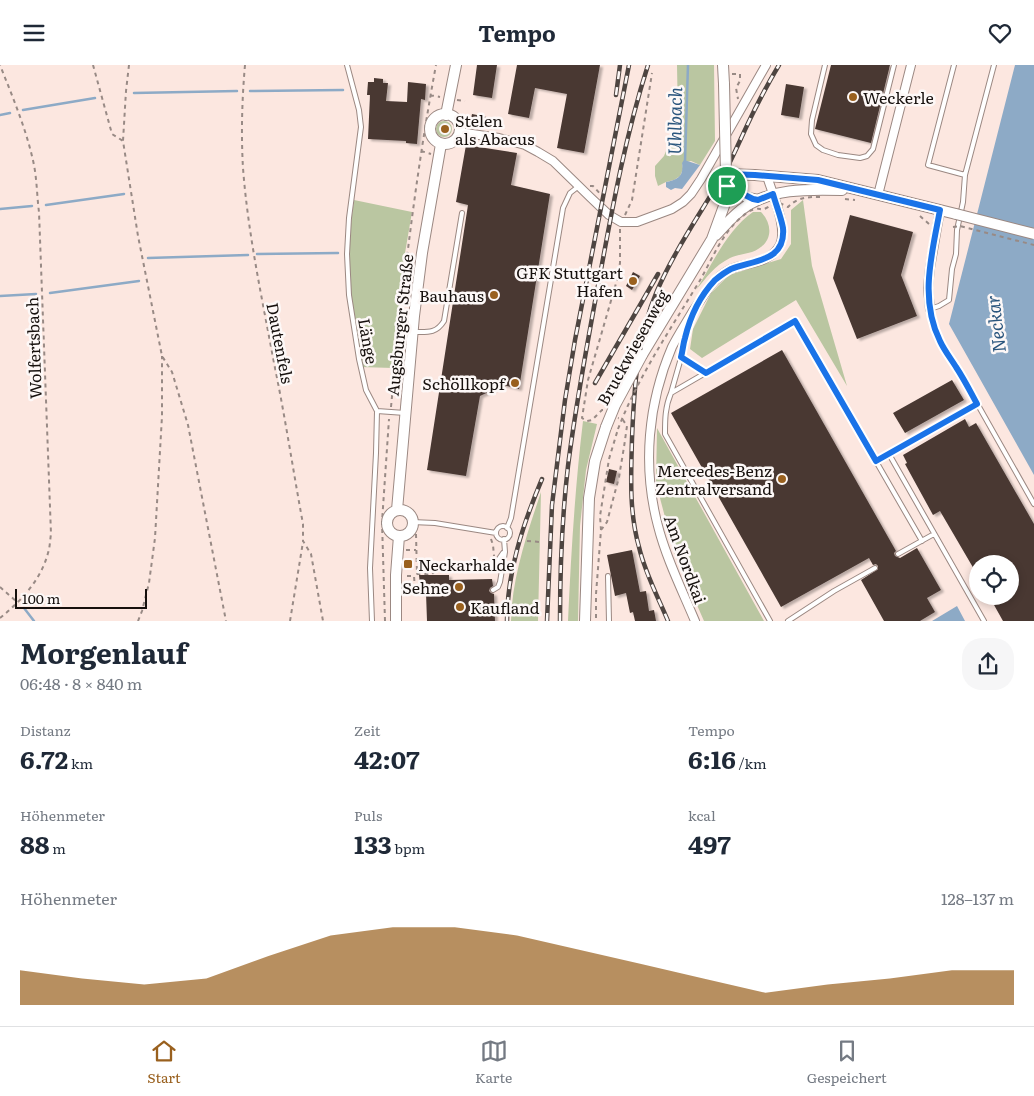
<!DOCTYPE html>
<html lang="de">
<head>
<meta charset="utf-8">
<style>
	body { margin:0; font-family:Literata,serif; background:#f6f6f7; color:#1f2937; height:100vh; display:flex; flex-direction:column; font-size:19px; white-space:nowrap }
	* { box-sizing:border-box; margin:0 }
	p { font-size:16px; color:#747a83 }
	.icon { flex:none; width:28px; height:28px; fill:none; stroke:currentColor; stroke-width:2; stroke-linecap:round; stroke-linejoin:round }
	.map { position:relative; height:556px; overflow:hidden }
	.drawer { display:flex; flex-direction:column; background:#fff; flex:1 }
	.drawer>* { flex:none }
	.fabs { position:absolute; left:969px; top:490px; display:grid; gap:10px }
	.fabs a { display:grid; place-items:center; width:50px; height:50px; border-radius:50%; background:#fff; box-shadow:0 2px 8px #0003; font-size:25px }
	.scale { position:absolute; left:15px; bottom:12px; width:132px; box-sizing:border-box; padding-left:5px; border:2px solid #16100d; border-top:0; font-size:14px; line-height:18px; white-space:nowrap; color:#16100d; -webkit-text-stroke:4px #fdf8f7; paint-order:stroke }
	.pin { position:absolute; display:grid; place-items:center; width:42px; height:42px; color:#fff; margin:-21px; border:2px solid #fff; border-radius:50%; box-shadow:0 1px 5px #0007 }
	.round { display:grid; place-items:center; flex:none; width:52px; height:52px; border-radius:20px; background:#f6f6f7 }
	.overview { display:flex; align-items:center; justify-content:space-between; height:85px; padding:0 20px }
	h1 { font-size:28px; font-weight:700; line-height:38px }
	.stats { display:grid; grid-template-columns:repeat(3,1fr); gap:8px; height:85px; padding:5px 20px }
	.stats div { display:grid; align-content:center }
	.stats b { font-size:25px; font-weight:700 }
	.stats small { font-size:14px; font-weight:400 }
	.stats p { font-size:14px }
	.chart { height:140px; padding:10px 20px }
	.chart p { display:flex; justify-content:space-between }
	.chart svg { width:100%; height:90px; margin-top:5px; fill:#99601e; opacity:.7 }
	header { display:flex; justify-content:space-between; align-items:center; height:65px; padding:0 20px; background:#fff; font-size:22px; font-weight:700 }
	.tab-bar { display:flex; justify-content:space-around; align-items:center; height:70px; border-top:1px solid #e0e1e3; background:#fff; font-size:14px; color:#747a83 }
	.tab-bar a { display:grid; justify-items:center; gap:2px }
	.tab-bar .current { color:#99601e }
	.map>svg:first-child { display:block }
	.green { fill:#bac6a1 }
	.water { fill:#8daac6 }
	.lines { fill:none; stroke-linecap:round; stroke-linejoin:round }
	.stream { stroke:#8daac6; stroke-width:2.5 }
	.building { fill:#483833; filter:url(#shadow) }
	.lane-casing { stroke:#9b8882; stroke-width:6 }
	.street-casing { stroke:#9b8882; stroke-width:10 }
	.secondary-casing { stroke:#9b8882; stroke-width:12 }
	.path { stroke:#988a85; stroke-width:2; stroke-dasharray:4 4; stroke-linecap:butt }
	.lane { stroke:#fff; stroke-width:4 }
	.street { stroke:#fff; stroke-width:8 }
	.secondary { stroke:#fff; stroke-width:10 }
	.rail-casing { stroke:#4e4541; stroke-width:4.5 }
	.rail { stroke:#fdf8f7; stroke-width:2.5; stroke-dasharray:8; stroke-linecap:butt }
	.secondary-bridge-casing { stroke:#9b8882; stroke-width:12; stroke-linecap:butt }
	.path-bridge { stroke:#988a85; stroke-width:2; stroke-dasharray:4 4; stroke-linecap:butt }
	.secondary-bridge { stroke:#fff; stroke-width:10 }
	.route-casing { stroke:#fff; stroke-width:10 }
	.route { stroke:#1a73e8; stroke-width:6 }
	.poi-dot { fill:#99601e; stroke:#fdf8f7; stroke-width:2 }
	.labels { text-anchor:middle; dominant-baseline:central; stroke-width:5; stroke-linejoin:round; paint-order:stroke }
	.poi-label { font-size:16px; fill:#16100d; stroke:#fdf8f7; text-anchor:end }
	.street-label { font-size:16px; fill:#16100d; stroke:#fdf8f7 }
	.water-label { font-size:18px; font-style:italic; fill:#2a557d; stroke:#fdf8f7 }
</style>
</head>
<body>
<header><svg class="icon" aria-label="menu" viewBox="0 0 24 24"><path d="M4 6h16M4 12h16M4 18h16"/></svg>Tempo<svg class="icon" aria-label="heart" viewBox="0 0 24 24"><path d="M12 20l-8-8c-3-5 5-10 8-4 3-6 11-1 8 4z"/></svg></header>
<div class="map">
<svg width="1034" height="556" viewBox="0 0 1034 556">
	<defs>
		<filter id="shadow"><feDropShadow dx="3" dy="2" stdDeviation="1" flood-color="#0004"/></filter>
	</defs>
	<rect width="100%" height="100%" fill="#fce7e0"/>
	<!-- green -->
	<path class="green" d="M677,0H714L715,76L700,100L691,96L682,98L683,104L680,111L674,115L666,117L658,121L655,111V101L664,91L678,56Z
		M436 64a8 8 0 1 1 16 0a8 8 0 1 1-16 0Z
		M354,135L412,147L404,194L393,303L360,302C357,281 352,260 350,238C347,203 349,169 354,135Z
		M803,135L812,201L847,321L796,235L702,293L690,284L693,264L711,228L729,210L781,194L791,179V145Z
		M753,147H761C775,162 771,180 752,187C745,189 736,190 730,193C714,201 707,212 696,225C713,198 727,165 753,147Z
		M583,356L597,359L586,405L580,461L578,556H568C571,489 575,423 583,356Z
		M657,363L764,556H704L675,490L656,418Z
		M541,427L538,556H511C512,512 527,469 541,427Z"/>
	<!-- water -->
	<path class="water" d="M1015,0H1034V410L949,259Z
		M684,95L700,100L682,124L675,123L671,125L666,122V117C678,115 684,111 682,98Z
		M957,541L965,556H932Z"/>
	<g class="lines">
		<!-- stream -->
		<path class="stream" d="M250,26L343,25
			M134,28L237,26
			M23,45L95,33
			M0,50L10,48
			M685,96L688,0
			M46,140L124,129
			M0,144L32,141
			M257,189L338,188
			M148,193L248,190
			M50,228L139,216
			M0,231L36,229
			M24,543L34,556"/>
	</g>
	<!-- building -->
	<path class="building" d="M477,0H497L492,33L473,30Z
		M517,0H600L584,88L557,83L567,29L535,23L529,53L508,49Z
		M831,0H890L871,78L815,64Z
		M374,13L383,14V18H388L386,36L407,37L408,17L426,19L425,35L421,34L417,79L406,78V76L368,74L370,30H367L368,17H374Z
		M786,19L804,22L799,53L781,50Z
		M472,49L496,54L495,62L470,58Z
		M466,80L517,88L511,120L550,129L519,324L503,320L480,331L466,411L427,405L468,140L456,137Z
		M850,150L913,167L901,210L917,251L857,274L833,213Z
		M633,207L640,211L632,225L626,221Z
		M782,285L896,486L894,488L895,491L900,493L917,483L941,525L927,533L935,547L920,556H884L861,515L878,504V501L876,499L873,500L869,493L781,542L671,348Z
		M952,315L964,335L905,368L893,348Z
		M965,354L969,362L976,358L1034,459V556H1003L989,531H1010V499H978V511L940,446L933,450L905,399L907,398L903,390Z
		M609,404L617,406L614,419L606,417Z
		M632,485L640,527L646,526L649,546L654,545L656,556H635L633,547L630,548L626,528L615,531L607,490Z
		M419,510H449V515L492,514L493,521L490,523L489,526L491,528L494,529L495,556H427L426,528L421,529Z"/>
	<g class="lines">
		<defs>
			<path id="lane" d="M347,0L359,45L361,62L349,153L347,189L349,230L359,294L366,325L377,346L376,388L370,503L372,556
				M825,0L812,55L811,69L816,80L823,85L838,90L860,93L867,91L873,84L894,0
				M954,0L928,100L965,110L963,137L957,165L956,189L952,204L949,235L939,241L930,244L934,261L940,277L961,310L1034,439
				M965,110L994,0
				M413,267C427,267 436,269 444,256L462,148
				M681,292L706,308
				M671,328L683,286L684,274L690,255
				M377,346L405,348
				M889,389L984,556
				M876,396L977,339
				M412,457L435,458L496,468
				M496 468a7 7 0 1 1 14 0a7 7 0 1 1-14 0Z
				M507,463L511,453L563,143L570,128L579,121
				M898,489L934,469
				M492,504L503,488
				M608,511L609,556
				M493,525L498,522L500,517L505,487L504,474
				M770,556L665,369C665,355 665,342 671,328L795,256L922,476
				M788,556L834,526L875,503"/>
			<path id="street" d="M459,67L499,73L525,80L538,87L553,96L591,133L609,150L621,157H637L672,144L683,137L691,129L701,114L766,0
				M878,130L911,0
				M930,244L928,223L930,203L940,145
				M695,556C682,525 666,493 658,461C642,401 648,338 672,282C678,270 686,258 693,246C699,238 704,229 710,221C716,214 723,208 731,204C748,197 770,199 780,180C788,163 772,128 767,111"/>
			<path id="secondary" d="M723,0L724,19
				M430 64a15 15 0 1 1 30 0a15 15 0 1 1-30 0Z
				M446,50L456,0
				M727,121L748,133L758,135
				M716,170C724,161 732,152 741,145C769,123 808,124 842,125
				M642,290L712,174L724,141L727,128L726,109L755,110L818,115L956,149
				M397,445L414,251L422,188L441,79
				M387 458a13 13 0 1 1 26 0a13 13 0 1 1-26 0Z
				M396,556V510L399,471
				M585,556L589,433L595,396L606,362"/>
		</defs>
		<!-- lane casing -->
		<use href="#lane" class="lane-casing"/>
		<!-- street casing -->
		<use href="#street" class="street-casing"/>
		<!-- secondary casing -->
		<use href="#secondary" class="secondary-casing"/>
		<!-- path -->
		<path class="path" d="M93,0L112,69L123,76
			M129,0L126,26L123,76L138,171L162,291L172,307L188,360L226,556
			M245,0C242,34 241,69 243,103C248,169 262,233 274,298C285,351 293,405 303,459V476L311,489L323,556
			M732,9H740V16L736,23L738,34
			M430,30L440,32
			M457,35L465,36
			M421,86L431,89
			M590,121H593L603,132
			M845,134L855,135
			M625,150L632,135L652,8
			M920,151L929,159
			M391,342C402,227 415,113 436,0
			M603,345H602L592,355L587,356L582,353L588,315L617,215L620,198V163
			M601,465L607,457L619,412L624,382L627,361L623,355L618,353
			M416,469L417,509
			M491,474L493,480L494,491
			M527,476L540,477
			M406,485H416
			M407,511H414
			M0,522L17,537
			M408,525H415L414,511L417,509H432L437,505
			M596,529L601,465L600,451L609,394L618,364
			M596,533V556
			M0,553C21,536 41,515 48,488C50,482 50,475 51,469L39,147C37,132 37,116 34,100C27,66 13,33 0,0
			M138,556L142,546L149,518L155,473L162,351V291
			M290,556L303,477
			M385,556L382,457L389,354"/>
		<!-- lane -->
		<use href="#lane" class="lane"/>
		<!-- street -->
		<use href="#street" class="street"/>
		<!-- secondary -->
		<use href="#secondary" class="secondary"/>
		<defs>
			<path id="rail" d="M616,30L620,0
				M595,318L658,209
				M507,556C507,507 523,459 542,414
				M547,556L552,440L565,335L575,275L629,0
				M560,556C560,504 562,452 568,401C576,337 588,274 600,210C613,139 626,69 648,0
				M668,556C658,532 645,508 639,482C629,447 631,410 632,374C634,324 637,272 657,226C676,182 705,142 728,101C737,83 745,64 754,46C762,30 770,15 779,0"/>
		</defs>
		<!-- rail casing -->
		<use href="#rail" class="rail-casing"/>
		<!-- rail -->
		<use href="#rail" class="rail"/>
		<defs>
			<path id="secondary-bridge" d="M724,19L726,109
				M956,149L1034,169
				M606,362L615,340L642,290"/>
		</defs>
		<!-- secondary-bridge casing -->
		<use href="#secondary-bridge" class="secondary-bridge-casing"/>
		<!-- path-bridge -->
		<path class="path-bridge" d="M953,162L960,161L1034,180
			M618,364C638,312 670,265 699,217C712,195 722,167 743,151C746,148 752,144 756,144C760,143 760,145 764,144C768,143 773,138 778,138C781,138 785,141 788,142C798,132 807,132 820,132"/>
		<!-- secondary-bridge -->
		<use href="#secondary-bridge" class="secondary-bridge"/>
	</g>
	<g class="lines">
		<defs>
			<path id="route" d="M726,109L755,110L818,115L940,145C932,188 919,234 940,276C944,285 951,294 956,302C964,314 970,326 977,339L876,396L795,256L706,308L681,292C683,285 683,279 685,273C690,252 700,231 715,215C720,211 725,207 731,204C753,195 786,197 783,163C781,152 776,140 773,129L758,135L753,134L727,121Z"/>
		</defs>
		<!-- route casing -->
		<use href="#route" class="route-casing"/>
		<!-- route -->
		<use href="#route" class="route"/>
	</g>
	<!-- markers -->
	<g class="poi-dot">
		<circle cx="853" cy="32" r="5"/>
		<circle cx="445" cy="64" r="5"/>
		<circle cx="633" cy="216" r="5"/>
		<circle cx="494" cy="230" r="5"/>
		<circle cx="515" cy="318" r="5"/>
		<circle cx="782" cy="414" r="5"/>
		<rect x="403" y="494" width="10" height="10" rx="2.5"/>
		<circle cx="459" cy="522" r="5"/>
		<circle cx="460" cy="542" r="5"/>
	</g>
	<g class="labels">
		<!-- poi labels -->
		<g class="poi-label">
			<text x="863" y="32" text-anchor="start">Weckerle</text>
			<text x="455" y="55" text-anchor="start">Stelen<tspan x="455" dy="18">als Abacus</tspan></text>
			<text x="623" y="207">GFK Stuttgart<tspan x="623" dy="18">Hafen</tspan></text>
			<text x="484" y="230">Bauhaus</text>
			<text x="505" y="318">Schöllkopf</text>
			<text x="772" y="405">Mercedes-Benz<tspan x="772" dy="18">Zentralversand</tspan></text>
			<text x="418" y="499" text-anchor="start">Neckarhalde</text>
			<text x="449" y="522">Sehne</text>
			<text x="470" y="542" text-anchor="start">Kaufland</text>
		</g>
		<!-- street labels -->
		<g class="street-label">
			<text transform="translate(399 260) rotate(-84)">Augsburger Straße</text>
			<text transform="translate(369 276) rotate(80)">Länge</text>
			<text transform="translate(281 278) rotate(79)">Dautenfels</text>
			<text transform="translate(632 282) rotate(-61)">Bruckwiesenweg</text>
			<text transform="translate(33 283) rotate(-92)">Wolfertsbach</text>
			<text transform="translate(686 494) rotate(70)">Am Nordkai</text>
		</g>
		<!-- water labels -->
		<g class="water-label">
			<text transform="translate(674 56) rotate(-89)">Uhlbach</text>
			<text transform="translate(995 259) rotate(-97)">Neckar</text>
		</g>
	</g>
</svg>
<div class="fabs">
<a><svg class="icon" aria-label="locate" viewBox="0 0 24 24"><circle cx="12" cy="12" r="6"/><path d="M12 2v4M12 18v4M2 12h4M18 12h4"/></svg></a>
</div>
<div class="scale">100 m</div>
<div class="pin" style="left:727px;top:121px;background:#1e9e55"><svg class="icon" aria-label="arrive" viewBox="0 0 24 24"><path d="M6 21V4h12l-3 4 3 4H6"/></svg></div>
</div>
<section class="drawer">
<div class="overview"><div><h1>Morgenlauf</h1><p>06:48 · 8 × 840 m</p></div><a class="round"><svg class="icon" aria-label="share" viewBox="0 0 24 24"><path d="M12 15V3M7 8l5-5 5 5M5 13v7h14v-7"/></svg></a></div>
<div class="stats">
<div><p>Distanz</p><b>6.72<small> km</small></b></div>
<div><p>Zeit</p><b>42:07</b></div>
<div><p>Tempo</p><b>6:16<small> /km</small></b></div>
</div>
<div class="stats">
<div><p>Höhenmeter</p><b>88<small> m</small></b></div>
<div><p>Puls</p><b>133<small> bpm</small></b></div>
<div><p>kcal</p><b>497</b></div>
</div>
<div class="chart"><p><span>Höhenmeter</span>128–137 m</p>
<svg viewBox="0 0 160 44" preserveAspectRatio="none"><path d="M0 44V27L10 31L20 34L30 31L40 20L50 10L60 6L70 6L80 10L90 17L100 24L110 31L120 38L130 34L140 31L150 27L160 27V44z"/></svg>
</div>
</section>
<nav class="tab-bar">
<a class="current"><svg class="icon" aria-label="home" viewBox="0 0 24 24"><path d="M3 11l9-7 9 7M6 9v11h12V9"/></svg>Start</a>
<a><svg class="icon" aria-label="map" viewBox="0 0 24 24"><path d="M3 6l6-2 6 2 6-2v14l-6 2-6-2-6 2zM9 4v14M15 6v14"/></svg>Karte</a>
<a><svg class="icon" aria-label="saved" viewBox="0 0 24 24"><path d="M7 4h10v16l-5-4-5 4z"/></svg>Gespeichert</a>
</nav>
</body>
</html>
